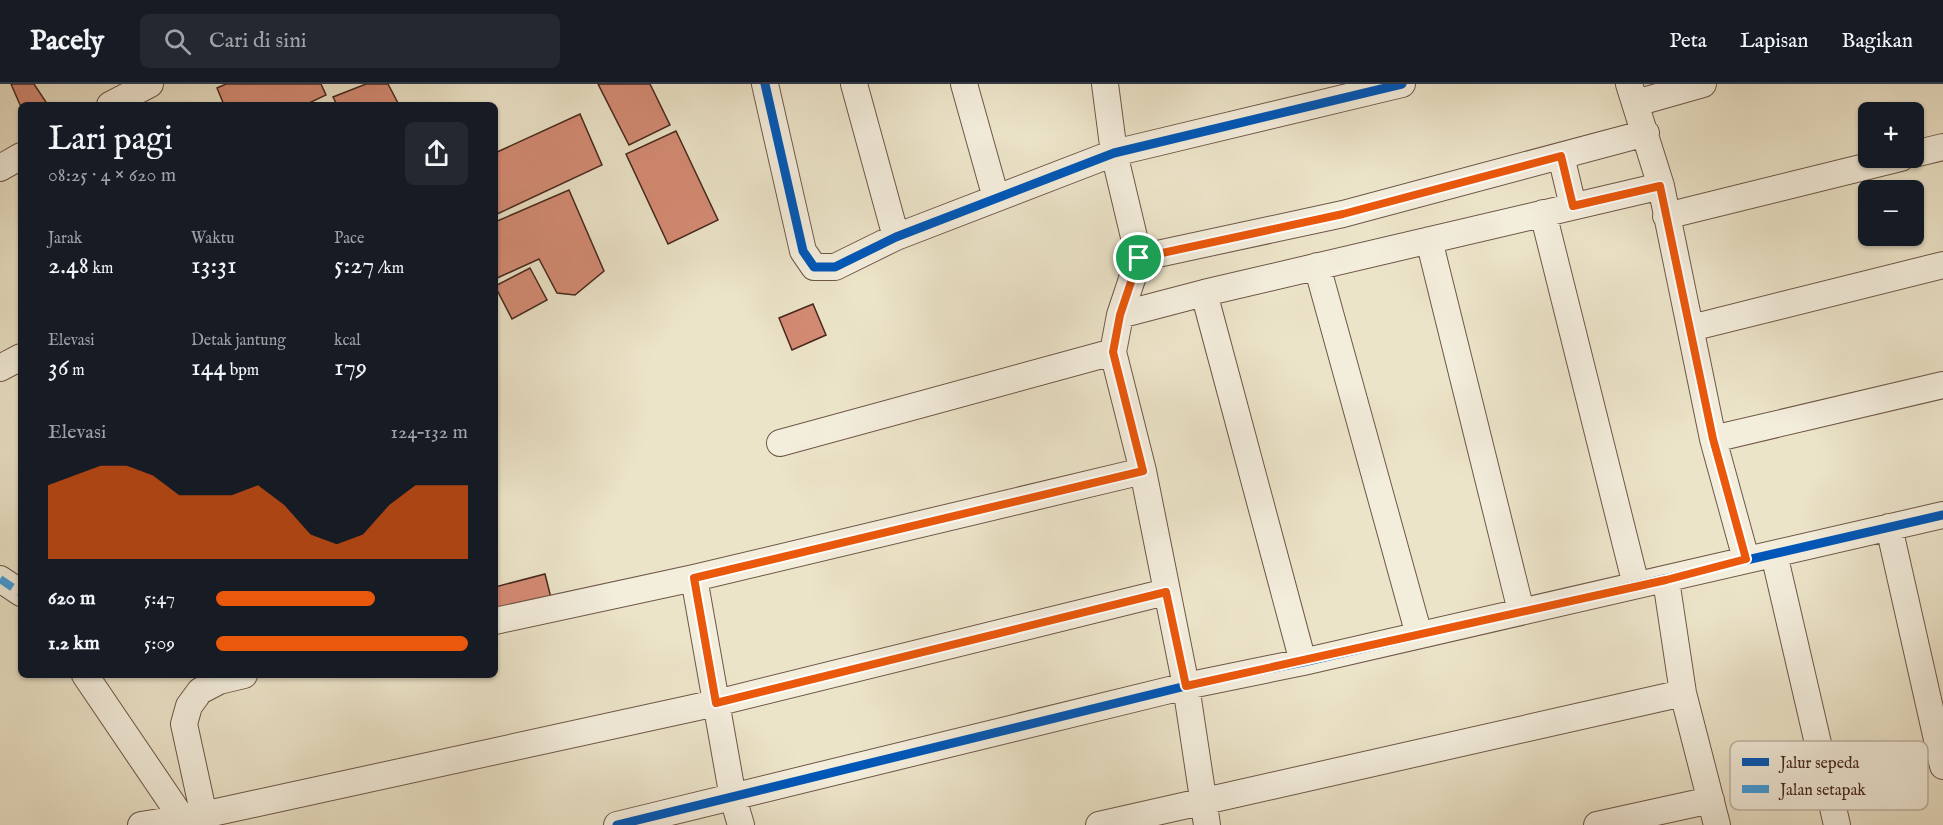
<!DOCTYPE html>
<html lang="id">
<head>
<meta charset="utf-8">
<style>
	body { margin:0; font-family:"IM FELL English",serif; background:#242831; color:#f1f3f6; height:100vh; display:flex; flex-direction:column; font-size:22px; white-space:nowrap }
	* { box-sizing:border-box; margin:0 }
	p { font-size:20px; color:#9ea1a6 }
	.icon { flex:none; width:33px; height:33px; fill:none; stroke:currentColor; stroke-width:2; stroke-linecap:round; stroke-linejoin:round }
	.map { position:relative; flex:1; overflow:hidden }
	.details { position:absolute; left:18px; top:18px; width:480px; height:576px; display:flex; flex-direction:column; background:#171b24; border-radius:9px; box-shadow:0 2px 4px #0004 }
	.details>* { flex:none }
	.controls { position:absolute; left:1858px; top:18px; display:grid; gap:12px }
	.controls a { display:grid; place-items:center; width:66px; height:66px; border-radius:9px; background:#171b24; box-shadow:0 2px 4px #0004; font-size:30px }
	.pin { position:absolute; display:grid; place-items:center; width:51px; height:51px; color:#fff; margin:-26px; border:3px solid #fff; border-radius:50%; box-shadow:0 2px 6px #0007 }
	.round { display:grid; place-items:center; flex:none; width:63px; height:63px; border-radius:9px; background:#242831 }
	.overview { display:flex; align-items:center; justify-content:space-between; height:102px; padding:0 30px }
	h1 { font-size:33px; font-weight:600; line-height:45px }
	.figures { display:grid; grid-template-columns:repeat(3,1fr); gap:9px; height:102px; padding:6px 30px }
	.figures div { display:grid; align-content:center }
	.figures b { font-size:26px; font-weight:600 }
	.figures small { font-size:16px; font-weight:400 }
	.figures p { font-size:16px }
	.chart { height:168px; padding:12px 30px }
	.chart p { display:flex; justify-content:space-between }
	.chart svg { width:100%; height:108px; margin-top:6px; fill:#ea580c; opacity:.7 }
	ul { padding:0 30px; list-style:none; font-size:20px }
	li { display:grid; grid-template-columns:96px 72px 1fr; align-items:center; height:45px }
	li i { height:15px; border-radius:8px; background:#ea580c }
	header { display:flex; align-items:center; gap:36px; box-sizing:border-box; height:84px; padding:0 30px; background:#171b24; border-bottom:2px solid #363941 }
	header strong { font-size:28px }
	nav { display:flex; gap:33px; margin-inline-start:auto; font-size:21px }
	.search { width:420px; height:54px; background:#242831; display:flex; align-items:center; gap:15px; box-sizing:border-box; padding:0 21px; border-radius:9px; color:#9ea1a6; font-size:22px }
	.map>svg:first-child { display:block }
	.building { fill:#d48b74; stroke:#45271c; stroke-width:1.5 }
	.lines { fill:none; stroke-linecap:round; stroke-linejoin:round }
	.minor-casing { stroke:#6f5647; stroke-width:28 }
	.minor { stroke:#f3eddc; stroke-width:26 }
	.quiet { stroke:#409cdf; stroke-width:8; stroke-dasharray:15 8; stroke-linecap:butt }
	.cycleway-casing { stroke:#f3eddc; stroke-width:13 }
	.cycleway { stroke:#0057b8; stroke-width:9 }
	.route-casing { stroke:#fff; stroke-width:12 }
	.route { stroke:#ea580c; stroke-width:8 }
	.key { fill:#f3eddc; stroke:#bfb2a2; stroke-width:1.5 }
	.key-label { font-size:16px; fill:#45271c }
</style>
</head>
<body>
<header>
<strong>Pacely</strong>
<div class="search"><svg class="icon" aria-label="search" viewBox="0 0 24 24"><circle cx="10" cy="10" r="6"/><path d="M15 15l6 6"/></svg>Cari di sini</div>
<nav><a>Peta</a><a>Lapisan</a><a>Bagikan</a></nav>
</header>
<div class="map">
<svg width="1943" height="741" viewBox="0 0 1943 741">
	<rect width="100%" height="100%" fill="#ece4c9"/>
	<filter id="stains"><feTurbulence type="fractalNoise" baseFrequency=".00333" numOctaves="4"/><feColorMatrix values="0 0 0 0 .2 0 0 0 0 .09 0 0 0 0 .02 0 0 0 .5 -.17"/></filter>
	<radialGradient id="worn" r=".72"><stop offset=".6" stop-color="#630" stop-opacity="0"/><stop offset="1" stop-color="#630" stop-opacity=".3"/></radialGradient>
	<!-- building -->
	<path class="building" d="M11,0H34L48,21L21,23Z
		M226,0H321L326,11L305,21H224L217,4Z
		M366,0H388L399,21H337L333,13Z
		M598,0H650L670,41L629,61Z
		M580,30L602,81L495,131V69Z
		M676,47L718,136L668,160L626,70Z
		M569,106L604,187L575,211L557,209L539,175L495,195V138Z
		M530,184L547,216L512,235L495,202Z
		M813,220L826,251L792,266L779,234Z
		M545,490L551,514L495,528V503Z"/>
	<g class="lines">
		<defs>
			<path id="minor" d="M765,0L803,167L814,183H835L896,153L1114,69L1402,0
				M854,0L896,153
				M964,0L996,114
				M1105,0L1114,69L1139,174L1120,231L1113,268L1143,387L1186,602L1207,741
				M1629,0L1661,102L1713,355L1746,475
				M1636,19L1703,0
				M110,21L150,0
				M1914,70L1943,63
				M1561,72L1573,122
				M0,84L21,72
				M1543,129L1636,501
				M1666,132L1901,74
				M1429,156L1521,527
				M1139,174L1343,130L1646,49
				M1317,182L1419,551
				M1204,209L1303,578
				M1120,231L1204,209L1661,102
				M1691,244L1943,181
				M0,284L21,273
				M1713,355L1943,301
				M780,359L1113,268
				M1889,443L1943,682
				M1774,470L1837,741
				M694,494L733,714L741,741
				M0,495L21,509
				M1666,496L1683,609L1717,741
				M495,537L694,494L1143,387
				M85,591L182,734
				M141,741L203,731L716,619L1166,508
				M206,741L184,640L189,622L200,607L219,597L244,591
				M617,741L1186,602L1303,578L1943,431
				M1099,741L1683,609
				M1597,741L1711,716"/>
		</defs>
		<!-- minor casing -->
		<use href="#minor" class="minor-casing"/>
		<!-- minor -->
		<use href="#minor" class="minor"/>
		<!-- quiet -->
		<path class="quiet" d="M0,495L21,509"/>
		<defs>
			<path id="cycleway" d="M765,0L803,167L814,183H835L896,153L1114,69L1402,0
				M617,741L1186,602L1303,578L1943,431"/>
		</defs>
		<!-- cycleway casing -->
		<use href="#cycleway" class="cycleway-casing"/>
		<!-- cycleway -->
		<use href="#cycleway" class="cycleway"/>
	</g>
	<g class="lines">
		<defs>
			<path id="route" d="M1561,72L1573,122L1660,102L1713,355L1746,475L1666,496L1186,602L1166,508L716,619L694,494L1143,387L1113,268L1120,231L1139,174L1343,130Z"/>
		</defs>
		<!-- route casing -->
		<use href="#route" class="route-casing"/>
		<!-- route -->
		<use href="#route" class="route"/>
	</g>
	<!-- legend -->
	<rect x="1730" y="657" width="198" height="69" rx="9" class="key"/>
	<rect x="1742" y="674" width="27" height="8" fill="#0057b8"/>
	<rect x="1742" y="701" width="27" height="8" fill="#409cdf"/>
	<g class="key-label">
		<text x="1780" y="684">Jalur sepeda</text>
		<text x="1780" y="711">Jalan setapak</text>
	</g>
	<rect width="100%" height="100%" filter="url(#stains)"/>
	<rect width="100%" height="100%" fill="url(#worn)"/>
</svg>
<div class="controls">
<a>+</a>
<a>−</a>
</div>
<div class="pin" style="left:1139px;top:174px;background:#1e9e55"><svg class="icon" aria-label="arrive" viewBox="0 0 24 24"><path d="M6 21V4h12l-3 4 3 4H6"/></svg></div>
<section class="details">
<div class="overview"><div><h1>Lari pagi</h1><p>08:25 · 4 × 620 m</p></div><a class="round"><svg class="icon" aria-label="share" viewBox="0 0 24 24"><path d="M12 15V3M7 8l5-5 5 5M5 13v7h14v-7"/></svg></a></div>
<div class="figures">
<div><p>Jarak</p><b>2.48<small> km</small></b></div>
<div><p>Waktu</p><b>13:31</b></div>
<div><p>Pace</p><b>5:27<small> /km</small></b></div>
</div>
<div class="figures">
<div><p>Elevasi</p><b>36<small> m</small></b></div>
<div><p>Detak jantung</p><b>144<small> bpm</small></b></div>
<div><p>kcal</p><b>179</b></div>
</div>
<div class="chart"><p><span>Elevasi</span>124–132 m</p>
<svg viewBox="0 0 160 44" preserveAspectRatio="none"><path d="M0 44V14L10 10L20 6L30 6L40 10L50 18L60 18L70 18L80 14L90 22L100 34L110 38L120 34L130 22L140 14L150 14L160 14V44z"/></svg>
</div>
<ul>
<li><b>620 m</b>5:47<i style="width:63%"></i></li>
<li><b>1.2 km</b>5:09<i style="width:100%"></i></li>
</ul>
</section>
</div>
</body>
</html>
